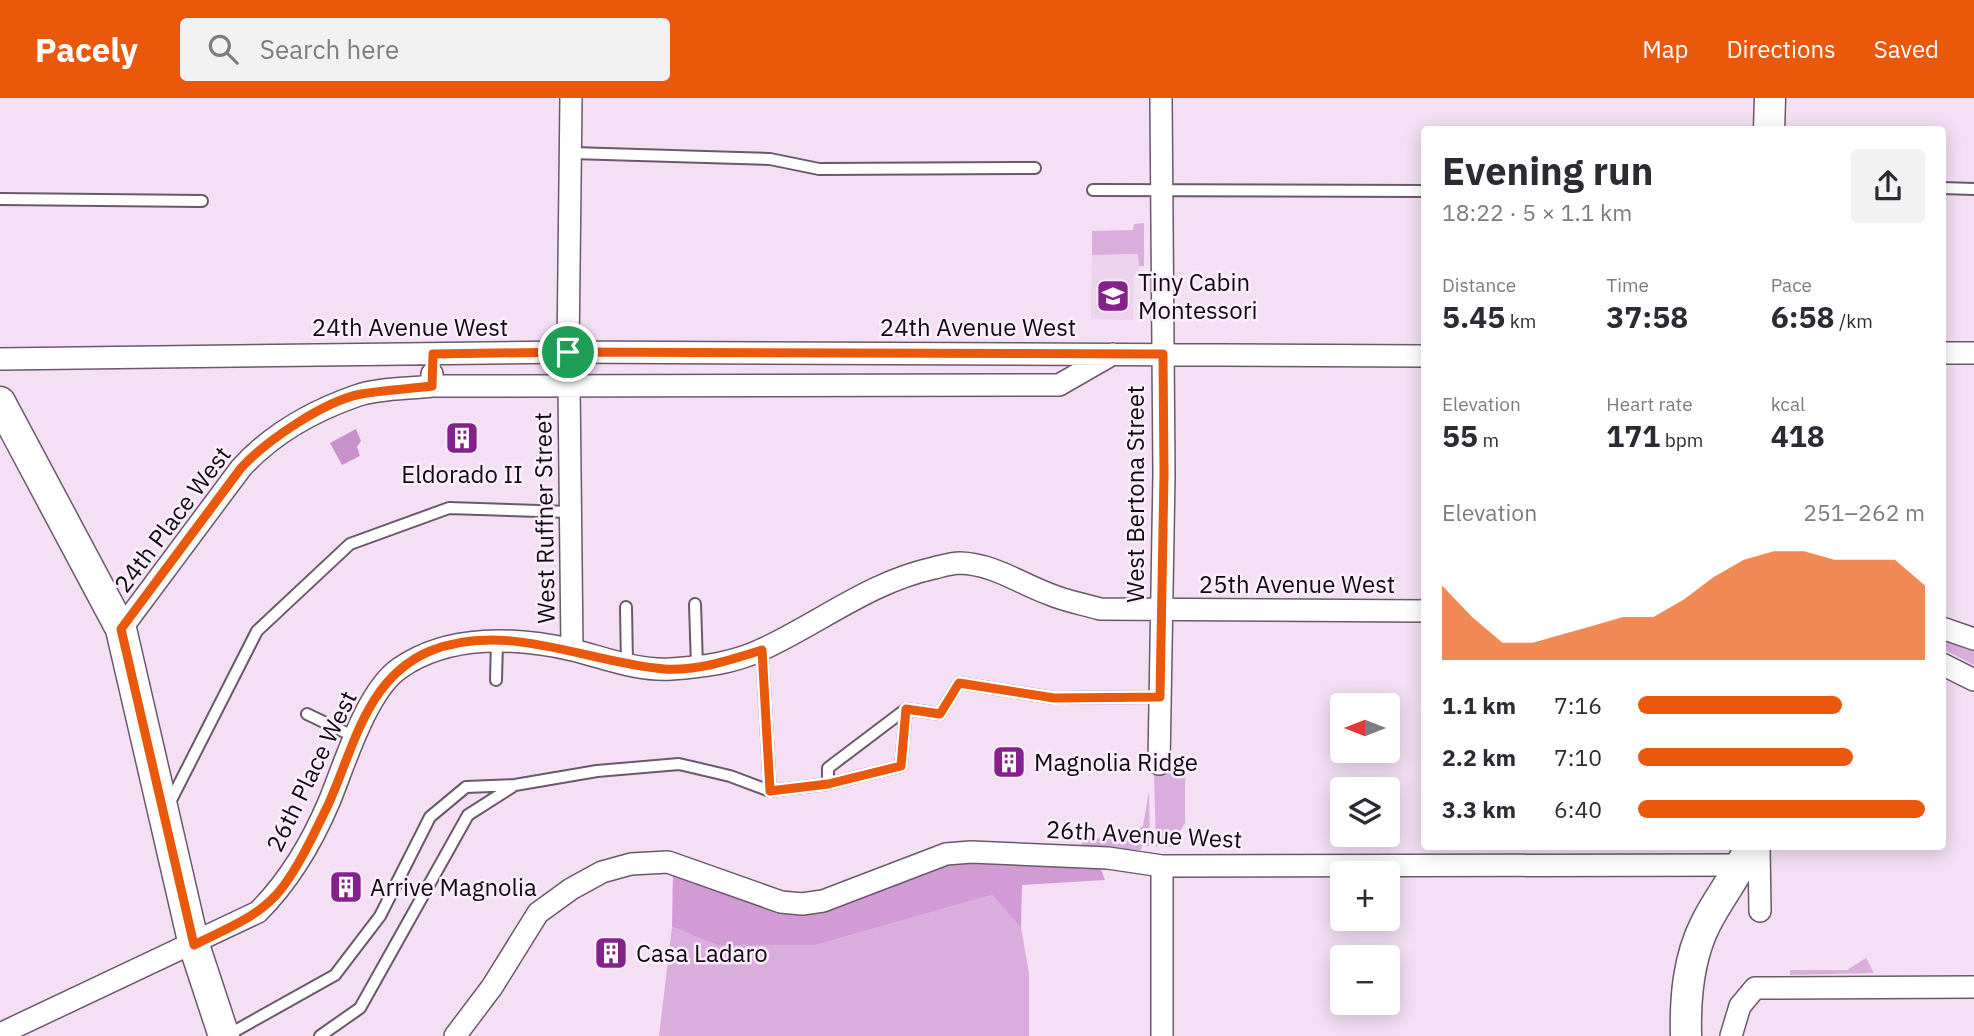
<!DOCTYPE html>
<html lang="en">
<head>
<meta charset="utf-8">
<style>
	body { margin:0; font-family:"IBM Plex Sans",sans-serif; background:#f2f2f3; color:#2b2b33; height:100vh; display:flex; flex-direction:column; font-size:26px; white-space:nowrap }
	* { box-sizing:border-box; margin:0 }
	p { font-size:23px; color:#7c7c81 }
	.icon { flex:none; width:38px; height:38px; fill:none; stroke:currentColor; stroke-width:2; stroke-linecap:round; stroke-linejoin:round }
	.map { position:relative; flex:1; overflow:hidden }
	.sheet { position:absolute; left:1421px; top:28px; width:525px; height:724px; display:flex; flex-direction:column; background:#fff; border-radius:7px; box-shadow:0 4px 18px #0003 }
	.sheet>* { flex:none }
	.needle { width:46px; rotate:270deg }
	.buttons { position:absolute; left:1330px; top:595px; display:grid; gap:14px }
	.buttons a { display:grid; place-items:center; width:70px; height:70px; border-radius:7px; background:#fff; box-shadow:0 4px 18px #0003; font-size:35px }
	.pin { position:absolute; display:grid; place-items:center; width:60px; height:60px; color:#fff; margin:-30px; border:4px solid #fff; border-radius:50%; box-shadow:0 2px 7px #0007 }
	.round { display:grid; place-items:center; flex:none; width:74px; height:74px; border-radius:7px; background:#f2f2f3 }
	.headline { display:flex; align-items:center; justify-content:space-between; height:119px; padding:0 21px }
	h1 { font-size:38px; font-weight:700; line-height:52px }
	.metrics { display:grid; grid-template-columns:repeat(3,1fr); gap:10px; height:119px; padding:7px 21px }
	.metrics div { display:grid; align-content:center }
	.metrics b { font-size:30px; font-weight:700 }
	.metrics small { font-size:19px; font-weight:400 }
	.metrics p { font-size:19px }
	.chart { height:196px; padding:14px 21px }
	.chart p { display:flex; justify-content:space-between }
	.chart svg { width:100%; height:126px; margin-top:7px; fill:#ea580c; opacity:.7 }
	ul { padding:0 21px; list-style:none; font-size:23px }
	li { display:grid; grid-template-columns:112px 84px 1fr; align-items:center; height:52px }
	li i { height:18px; border-radius:9px; background:#ea580c }
	header { display:flex; align-items:center; gap:42px; box-sizing:border-box; height:98px; padding:0 35px; background:#ea580c; color:#fff }
	header strong { font-size:33px }
	nav { display:flex; gap:38px; margin-inline-start:auto; font-size:24px }
	.search { width:490px; height:63px; background:#f2f2f3; display:flex; align-items:center; gap:18px; box-sizing:border-box; padding:0 24px; border-radius:7px; color:#7c7c81; font-size:26px }
	.map>svg:first-child { display:block }
	.built { fill:#eed3ee }
	.green { fill:#daaedc }
	.forest { fill:#d29bd5 }
	.water { fill:#c891ca }
	.lines { fill:none; stroke-linecap:round; stroke-linejoin:round }
	.lane-casing { stroke:#6b586b; stroke-width:14 }
	.street-casing { stroke:#6b586b; stroke-width:24 }
	.secondary-casing { stroke:#6b586b; stroke-width:33 }
	.lane { stroke:#fff; stroke-width:10 }
	.street { stroke:#fff; stroke-width:21 }
	.secondary { stroke:#fff; stroke-width:30 }
	.route-casing { stroke:#fff; stroke-width:14 }
	.route { stroke:#ea580c; stroke-width:9 }
	.labels { text-anchor:middle; dominant-baseline:central; stroke-width:5; stroke-linejoin:round; paint-order:stroke }
	.poi-label { font-size:24px; fill:#110a11; stroke:#fceffd; text-anchor:start }
	.street-label { font-size:24px; fill:#110a11; stroke:#fceffd }
</style>
</head>
<body>
<header>
<strong>Pacely</strong>
<div class="search"><svg class="icon" aria-label="search" viewBox="0 0 24 24"><circle cx="10" cy="10" r="6"/><path d="M15 15l6 6"/></svg>Search here</div>
<nav><a>Map</a><a>Directions</a><a>Saved</a></nav>
</header>
<div class="map">
<svg width="1974" height="938" viewBox="0 0 1974 938">
	<rect width="100%" height="100%" fill="#f4dff5"/>
	<!-- built -->
	<path class="built" d="M1139,156V176H1134L1133,222L1091,221L1092,157Z"/>
	<!-- green -->
	<path class="green" d="M1144,125V168H1139L1138,156L1092,157V133L1133,132L1134,126Z
		M1942,539L1974,549V567L1943,551Z
		M1185,666V725L1176,740V749L1156,748L1154,674Z
		M1149,693L1150,748H1142L1141,752L1081,751L1083,741L1127,739L1143,728Z
		M992,797L1021,830L1029,875V938H659L672,829L717,847H816Z
		M1866,860L1874,875L1790,877V872H1847Z"/>
	<!-- forest -->
	<path class="forest" d="M960,754L1060,759L1101,772L1105,782L1022,787L1021,830L992,797L816,847H717L672,829L673,772L781,797L822,798Z"/>
	<!-- water -->
	<path class="water" d="M356,331L361,343L357,349L360,358L342,367L330,345Z"/>
	<g class="lines">
		<defs>
			<path id="lane" d="M572,55L770,61L819,71L1035,70
				M1942,90L1974,91
				M1093,92L1424,93
				M0,101L202,103
				M695,506L697,568
				M626,509L627,567
				M762,552L770,693
				M496,582L497,544
				M307,616L353,638
				M828,686L901,668L906,611
				M168,708L257,533L350,446L449,410L570,414
				M226,938L335,877L380,818L430,719L466,689L515,687L597,673L679,666L730,678L770,693L828,686V670L906,611L940,616L959,585L1054,600L1159,599
				M320,938L360,910L468,717L512,689"/>
			<path id="street" d="M568,254L571,0
				M1942,255H1974
				M0,261L568,254L1424,258
				M569,287L572,552
				M432,288L1059,287L1113,256
				M1942,530L1974,541
				M121,531L241,370C271,337 313,313 356,298C378,290 408,291 432,288V276
				M1942,566L1974,582
				M1159,666L1164,376L1161,0
				M1759,749L1760,813
				M1162,768V938
				M0,936L258,814C288,784 312,744 329,704C344,668 366,593 400,570C449,536 516,539 573,552C605,560 637,573 671,571C702,569 735,565 763,551C821,524 870,484 934,470C942,468 952,465 960,465C993,466 1019,485 1049,496C1065,503 1083,506 1100,511L1424,513
				M455,938L492,889L538,815L571,791L602,774L631,766L668,764L781,804L802,806L823,803L946,756L971,754L1108,760L1162,768L1742,767
				M1731,938L1740,908L1755,890L1974,889"/>
			<path id="secondary" d="M1769,32L1770,0
				M0,304L121,531L194,847L224,938
				M1686,938C1685,900 1688,860 1706,825C1719,799 1738,776 1750,749"/>
		</defs>
		<!-- lane casing -->
		<use href="#lane" class="lane-casing"/>
		<!-- street casing -->
		<use href="#street" class="street-casing"/>
		<!-- secondary casing -->
		<use href="#secondary" class="secondary-casing"/>
		<!-- lane -->
		<use href="#lane" class="lane"/>
		<!-- street -->
		<use href="#street" class="street"/>
		<!-- secondary -->
		<use href="#secondary" class="secondary"/>
	</g>
	<g class="lines">
		<defs>
			<path id="route" d="M568,254L1163,256L1164,376L1160,599L1054,600L959,585L940,616L906,611L901,668L828,686L770,693L762,552C731,562 697,573 664,571C589,565 505,522 430,553C366,580 354,650 328,707C315,734 300,766 282,790C260,819 225,831 194,847L121,531L241,370C266,343 324,303 361,296C384,292 408,291 432,288L433,256Z"/>
		</defs>
		<!-- route casing -->
		<use href="#route" class="route-casing"/>
		<!-- route -->
		<use href="#route" class="route"/>
	</g>
	<!-- icons -->
	<defs>
		<symbol id="school-square" viewBox="-11 -11 22 22"><rect x="-9" y="-9" width="18" height="18" rx="4" fill="#84218b" stroke="#fceffd"/><path d="M0-5L7-2L0 1L-7-2ZM-4 1L0 2.5L4 1V4Q0 6-4 4Z" fill="#fff"/></symbol>
		<symbol id="building-square" viewBox="-11 -11 22 22"><rect x="-9" y="-9" width="18" height="18" rx="4" fill="#84218b" stroke="#fceffd"/><path d="M-4-6H4V6H1V3H-1V6H-4ZM-2.5-4.3h1.7v1.8h-1.7ZM.8-4.3h1.7v1.8H.8ZM-2.5-1h1.7V.8h-1.7ZM.8-1h1.7V.8H.8Z" fill="#fff"/></symbol>
	</defs>
	<g fill-rule="evenodd">
		<use href="#school-square" x="1094" y="179" width="38" height="38"/>
		<use href="#building-square" x="443" y="321" width="38" height="38"/>
		<use href="#building-square" x="990" y="645" width="38" height="38"/>
		<use href="#building-square" x="327" y="770" width="38" height="38"/>
		<use href="#building-square" x="592" y="836" width="38" height="38"/>
	</g>
	<g class="labels">
		<!-- poi labels -->
		<g class="poi-label">
			<text x="1138" y="184">Tiny Cabin<tspan x="1138" dy="28">Montessori</tspan></text>
			<text x="462" y="376" text-anchor="middle">Eldorado II</text>
			<text x="1034" y="664">Magnolia Ridge</text>
			<text x="370" y="789">Arrive Magnolia</text>
			<text x="636" y="855">Casa Ladaro</text>
		</g>
		<!-- street labels -->
		<g class="street-label">
			<text x="410" y="229">24th Avenue West</text>
			<text x="978" y="229">24th Avenue West</text>
			<text transform="translate(1135 396) rotate(-90)">West Bertona Street</text>
			<text transform="translate(544 420) rotate(-91)">West Ruffner Street</text>
			<text transform="translate(172 421) rotate(-53)">24th Place West</text>
			<text x="1297" y="486">25th Avenue West</text>
			<text transform="translate(311 673) rotate(-64)">26th Place West</text>
			<text transform="translate(1144 736) rotate(3)">26th Avenue West</text>
		</g>
	</g>
</svg>
<div class="buttons">
<a><svg class="needle" viewBox="-14 -14 28 28"><path d="M0-13l5 13h-10z" fill="#e53935"/><path d="M0 13l5-13h-10z" fill="#7c7c81"/></svg></a>
<a><svg class="icon" aria-label="layers" viewBox="0 0 24 24"><path d="M12 4l9 5-9 5-9-5zM3 14l9 5 9-5"/></svg></a>
<a>+</a>
<a>−</a>
</div>
<div class="pin" style="left:568px;top:254px;background:#1e9e55"><svg class="icon" aria-label="arrive" viewBox="0 0 24 24"><path d="M6 21V4h12l-3 4 3 4H6"/></svg></div>
<section class="sheet">
<div class="headline"><div><h1>Evening run</h1><p>18:22 · 5 × 1.1 km</p></div><a class="round"><svg class="icon" aria-label="share" viewBox="0 0 24 24"><path d="M12 15V3M7 8l5-5 5 5M5 13v7h14v-7"/></svg></a></div>
<div class="metrics">
<div><p>Distance</p><b>5.45<small> km</small></b></div>
<div><p>Time</p><b>37:58</b></div>
<div><p>Pace</p><b>6:58<small> /km</small></b></div>
</div>
<div class="metrics">
<div><p>Elevation</p><b>55<small> m</small></b></div>
<div><p>Heart rate</p><b>171<small> bpm</small></b></div>
<div><p>kcal</p><b>418</b></div>
</div>
<div class="chart"><p><span>Elevation</span>251–262 m</p>
<svg viewBox="0 0 160 44" preserveAspectRatio="none"><path d="M0 44V18L10 29L20 38L30 38L40 35L50 32L60 29L70 29L80 23L90 15L100 9L110 6L120 6L130 9L140 9L150 9L160 18V44z"/></svg>
</div>
<ul>
<li><b>1.1 km</b>7:16<i style="width:71%"></i></li>
<li><b>2.2 km</b>7:10<i style="width:75%"></i></li>
<li><b>3.3 km</b>6:40<i style="width:100%"></i></li>
</ul>
</section>
</div>
</body>
</html>
